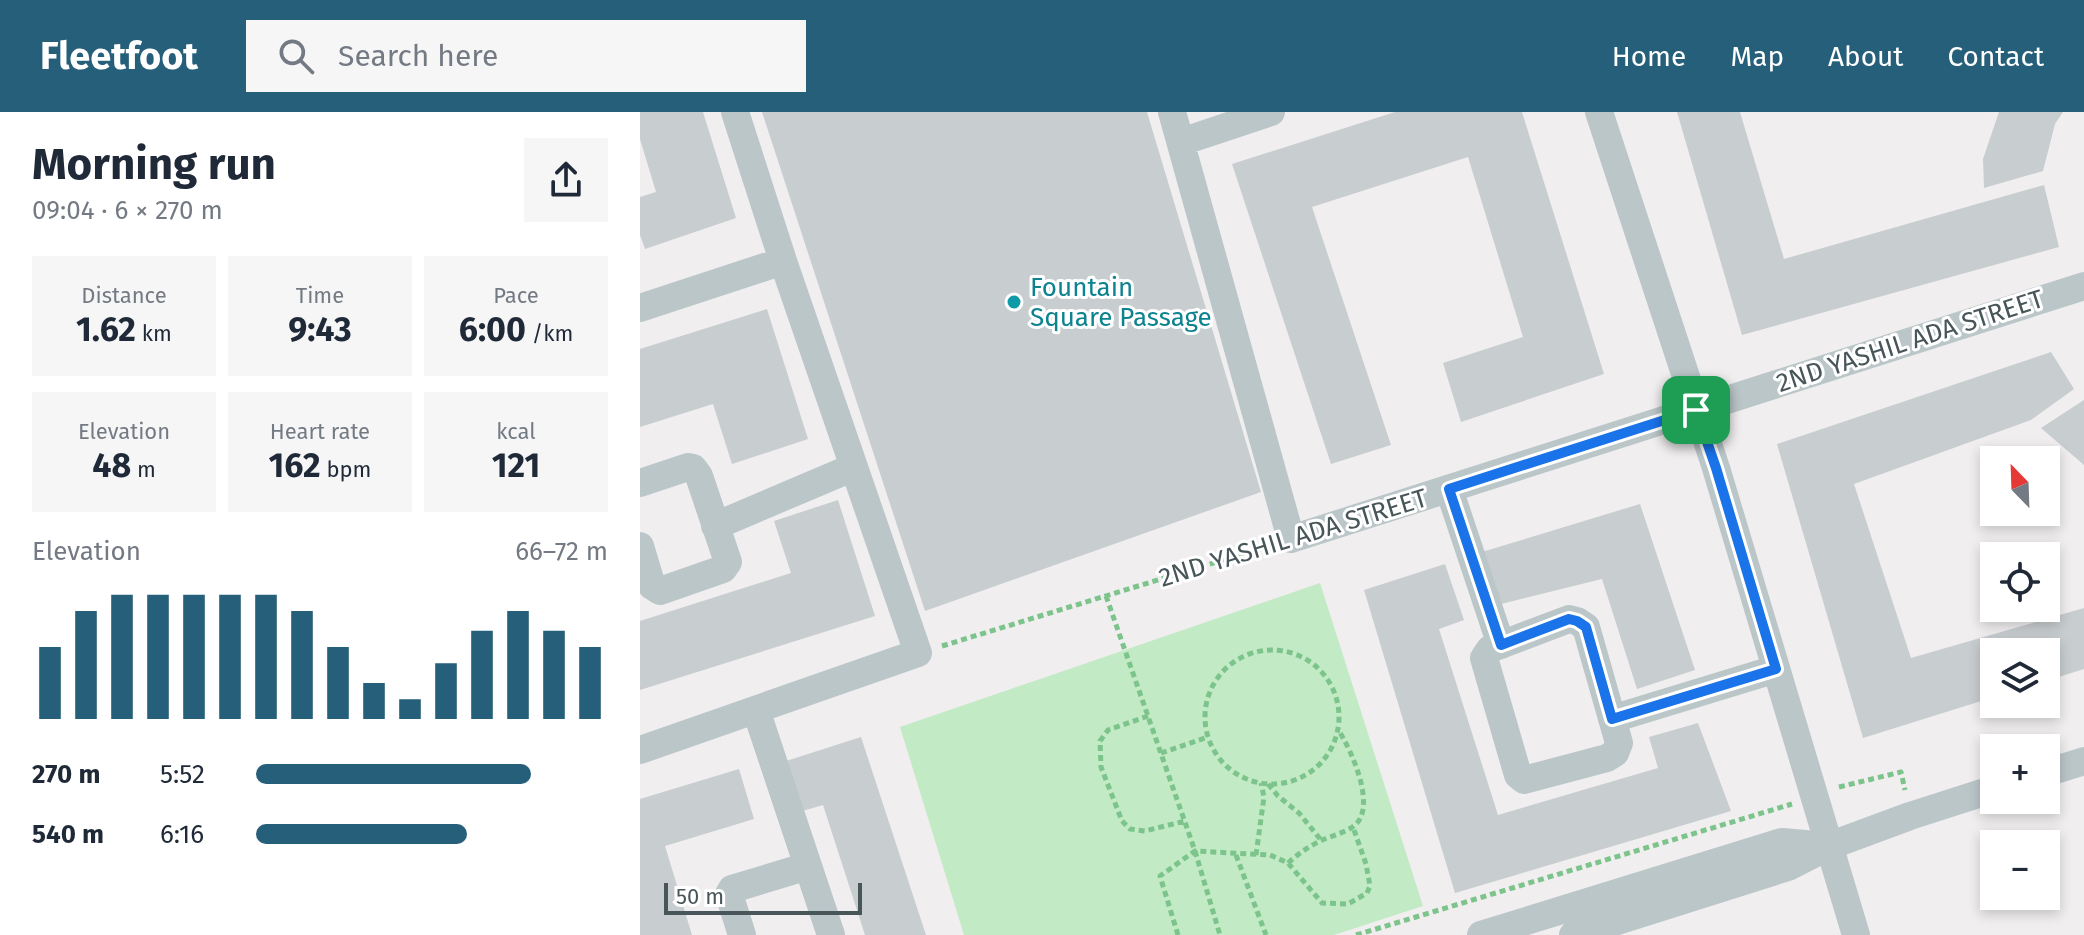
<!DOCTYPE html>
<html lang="en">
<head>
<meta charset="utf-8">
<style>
	body { margin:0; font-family:"Fira Sans",sans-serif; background:#f6f6f7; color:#1f2937; height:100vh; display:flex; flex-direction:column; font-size:30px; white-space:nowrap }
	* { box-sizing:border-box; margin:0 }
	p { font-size:26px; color:#747a83 }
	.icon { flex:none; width:44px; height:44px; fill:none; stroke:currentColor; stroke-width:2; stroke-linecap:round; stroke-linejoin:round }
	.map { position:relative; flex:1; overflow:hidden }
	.panel { display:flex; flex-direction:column; background:#fff; width:640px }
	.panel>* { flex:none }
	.needle { width:52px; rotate:337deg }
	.buttons { position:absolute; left:1340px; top:334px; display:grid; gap:16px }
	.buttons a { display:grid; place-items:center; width:80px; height:80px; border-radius:0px; background:#fff; box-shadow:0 4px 12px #0003; font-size:40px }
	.scale { position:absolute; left:24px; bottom:20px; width:198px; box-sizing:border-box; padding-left:8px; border:4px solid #485659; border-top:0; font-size:22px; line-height:28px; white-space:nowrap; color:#485659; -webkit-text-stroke:6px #fff; paint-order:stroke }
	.pin { position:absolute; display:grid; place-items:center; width:68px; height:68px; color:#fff; margin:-34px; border-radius:16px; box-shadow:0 4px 12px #0006 }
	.round { display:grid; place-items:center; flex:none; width:84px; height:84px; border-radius:0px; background:#f6f6f7 }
	.headline { display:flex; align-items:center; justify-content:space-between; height:136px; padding:0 32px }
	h1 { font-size:44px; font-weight:700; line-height:60px }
	.figures { display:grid; grid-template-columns:repeat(3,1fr); gap:12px; height:136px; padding:8px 32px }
	.figures div { display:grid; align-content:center; border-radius:0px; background:#f6f6f7; text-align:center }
	.figures b { font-size:34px; font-weight:700 }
	.figures small { font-size:22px; font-weight:400 }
	.figures p { font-size:22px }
	.chart { height:224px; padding:16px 32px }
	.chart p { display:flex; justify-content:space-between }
	.chart svg { width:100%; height:144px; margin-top:8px; stroke:#255f7a; stroke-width:6 }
	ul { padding:0 32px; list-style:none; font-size:26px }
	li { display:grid; grid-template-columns:128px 96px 1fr; align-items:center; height:60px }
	li i { height:20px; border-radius:10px; background:#255f7a }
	header { display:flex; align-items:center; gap:48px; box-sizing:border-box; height:112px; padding:0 40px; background:#255f7a; color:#fff }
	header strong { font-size:38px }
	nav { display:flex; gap:44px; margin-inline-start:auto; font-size:28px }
	.search { width:560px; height:72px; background:#f6f6f7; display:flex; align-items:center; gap:20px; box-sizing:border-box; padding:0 28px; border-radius:0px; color:#747a83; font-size:30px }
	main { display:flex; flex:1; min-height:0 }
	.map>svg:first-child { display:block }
	.green { fill:#c1eac5 }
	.building { fill:#c8cdcf }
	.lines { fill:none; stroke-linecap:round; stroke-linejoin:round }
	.path { stroke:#7dc48c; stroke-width:5; stroke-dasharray:6 4; stroke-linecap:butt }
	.street { stroke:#bbc6c9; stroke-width:28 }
	.route-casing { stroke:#fff; stroke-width:16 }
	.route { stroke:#1a73e8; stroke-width:10 }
	.culture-dot { fill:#0f9aa8; stroke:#fff; stroke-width:3 }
	.labels { text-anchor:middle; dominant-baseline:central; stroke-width:6; stroke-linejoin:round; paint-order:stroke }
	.culture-label { font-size:26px; fill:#0d838f; stroke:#fff; text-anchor:start }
	.street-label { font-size:26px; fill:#485659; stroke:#fff }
</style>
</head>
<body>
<header>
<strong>Fleetfoot</strong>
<div class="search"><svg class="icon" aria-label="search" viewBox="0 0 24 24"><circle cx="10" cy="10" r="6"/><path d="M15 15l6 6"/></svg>Search here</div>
<nav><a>Home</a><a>Map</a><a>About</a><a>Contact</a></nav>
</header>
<main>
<section class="panel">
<div class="headline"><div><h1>Morning run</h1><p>09:04 · 6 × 270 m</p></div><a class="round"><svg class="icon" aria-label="share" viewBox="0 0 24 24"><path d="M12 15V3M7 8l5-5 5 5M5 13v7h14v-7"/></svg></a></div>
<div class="figures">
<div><p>Distance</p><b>1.62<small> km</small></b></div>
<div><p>Time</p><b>9:43</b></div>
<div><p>Pace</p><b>6:00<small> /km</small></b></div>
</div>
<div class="figures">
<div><p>Elevation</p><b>48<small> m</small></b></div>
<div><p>Heart rate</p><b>162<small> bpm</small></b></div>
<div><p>kcal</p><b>121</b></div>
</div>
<div class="chart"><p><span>Elevation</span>66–72 m</p>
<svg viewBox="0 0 160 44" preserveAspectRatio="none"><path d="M5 44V22M15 44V11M25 44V6M35 44V6M45 44V6M55 44V6M65 44V6M75 44V11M85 44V22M95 44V33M105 44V38M115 44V27M125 44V17M135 44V11M145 44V17M155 44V22"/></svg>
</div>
<ul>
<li><b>270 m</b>5:52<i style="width:78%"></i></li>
<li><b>540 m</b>6:16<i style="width:60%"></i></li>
</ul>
</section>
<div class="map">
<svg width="1444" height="823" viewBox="0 0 1444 823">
	<rect width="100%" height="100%" fill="#f0eeef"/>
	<!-- green -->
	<path class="green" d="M680,471L783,794L694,823H324L260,615Z"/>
	<!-- building -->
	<path class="building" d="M0,0H63L96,106L5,137L0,123V85L16,80L0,27Z
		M122,0H507L621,380L285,499Z
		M755,0H882L964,262L821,310L803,251L883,225L828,45L672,95L751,333L691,352L592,52Z
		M1037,0H1100L1144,147L1404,73L1419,135L1102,223Z
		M1359,0H1423L1415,12L1403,59L1344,76L1343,47Z
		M127,197L168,327L92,352L73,292L0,315V237Z
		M1411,240L1434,277L1391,308L1214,372L1271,546L1444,496V557L1406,569V540H1354V585L1223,626L1137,332Z
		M1444,288V353L1401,316Z
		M198,388L235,504L0,578V509L151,461L134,409Z
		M1000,392L1055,558L997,577L962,467L857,493L842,440Z
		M805,452L824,508L799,517L858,703L1018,656L1009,625L1058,611L1091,699L815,781L724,478Z
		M221,625L286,823H225L183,693L159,700L143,650Z
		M99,657L114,707L25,734L52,823H0V687Z"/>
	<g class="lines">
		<!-- path -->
		<path class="path" d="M466,484L555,739L580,823
			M302,534L629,434
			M565 605a67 67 0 1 1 134 0a67 67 0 1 1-134 0Z
			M508,604L468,618L460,629L461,655L482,709L490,717L505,719L545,709
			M521,641L568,625
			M628,672L638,684L659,701L681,728
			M1199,675L1261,660L1265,678
			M596,743L626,823
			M616,743L624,685L621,671
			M648,751C658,742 668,735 680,729C690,724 706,721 715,713C737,694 711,638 699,619
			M538,823L520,764L555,739L630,743L648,751L682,791L708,792L727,781L730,774L726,752L713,715
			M716,823L1152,692"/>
		<!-- street -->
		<path class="street" d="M532,0L651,427L1444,174
			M959,0L1076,356L1216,823
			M541,30L631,0
			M0,196L143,149
			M0,371L48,355L53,356L59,364L88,450L83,457L20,479L12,474L0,434
			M809,377L861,533
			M75,414L214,355
			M929,507L937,509L946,515L979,631L975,641L967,646L884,668L878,663L844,546L850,537Z
			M116,598L191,823
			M972,607L1136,557
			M0,638L278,541L143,149L95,0
			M1406,661L1444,649
			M102,823L89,782L92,777L168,754
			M841,823L1142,730L1188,734
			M933,823L1148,755L1189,734L1270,704L1354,677"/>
	</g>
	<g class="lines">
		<defs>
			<path id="route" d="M1056,298L1076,356L1136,557L972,607L946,515L937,509L929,507L861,533L809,377Z"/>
		</defs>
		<!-- route casing -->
		<use href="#route" class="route-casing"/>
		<!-- route -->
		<use href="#route" class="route"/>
	</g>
	<!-- markers -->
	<circle class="culture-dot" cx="374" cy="190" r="8"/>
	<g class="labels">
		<!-- culture labels -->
		<g class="culture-label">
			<text x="390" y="175">Fountain<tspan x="390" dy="30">Square Passage</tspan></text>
		</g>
		<!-- street labels -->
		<g class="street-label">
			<text transform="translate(1270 229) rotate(-18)">2ND YASHIL ADA STREET</text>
			<text transform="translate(653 426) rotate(-17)">2ND YASHIL ADA STREET</text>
		</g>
	</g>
</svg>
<div class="buttons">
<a><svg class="needle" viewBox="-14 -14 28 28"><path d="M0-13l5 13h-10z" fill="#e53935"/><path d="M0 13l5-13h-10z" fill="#747a83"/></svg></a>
<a><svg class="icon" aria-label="locate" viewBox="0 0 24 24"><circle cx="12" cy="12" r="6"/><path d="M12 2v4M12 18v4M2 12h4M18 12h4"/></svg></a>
<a><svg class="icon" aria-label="layers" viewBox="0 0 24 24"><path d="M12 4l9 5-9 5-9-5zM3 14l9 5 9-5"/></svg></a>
<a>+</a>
<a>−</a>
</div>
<div class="scale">50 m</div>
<div class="pin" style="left:1056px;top:298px;background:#1e9e55"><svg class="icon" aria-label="arrive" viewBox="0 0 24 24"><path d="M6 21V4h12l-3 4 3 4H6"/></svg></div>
</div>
</main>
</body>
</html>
